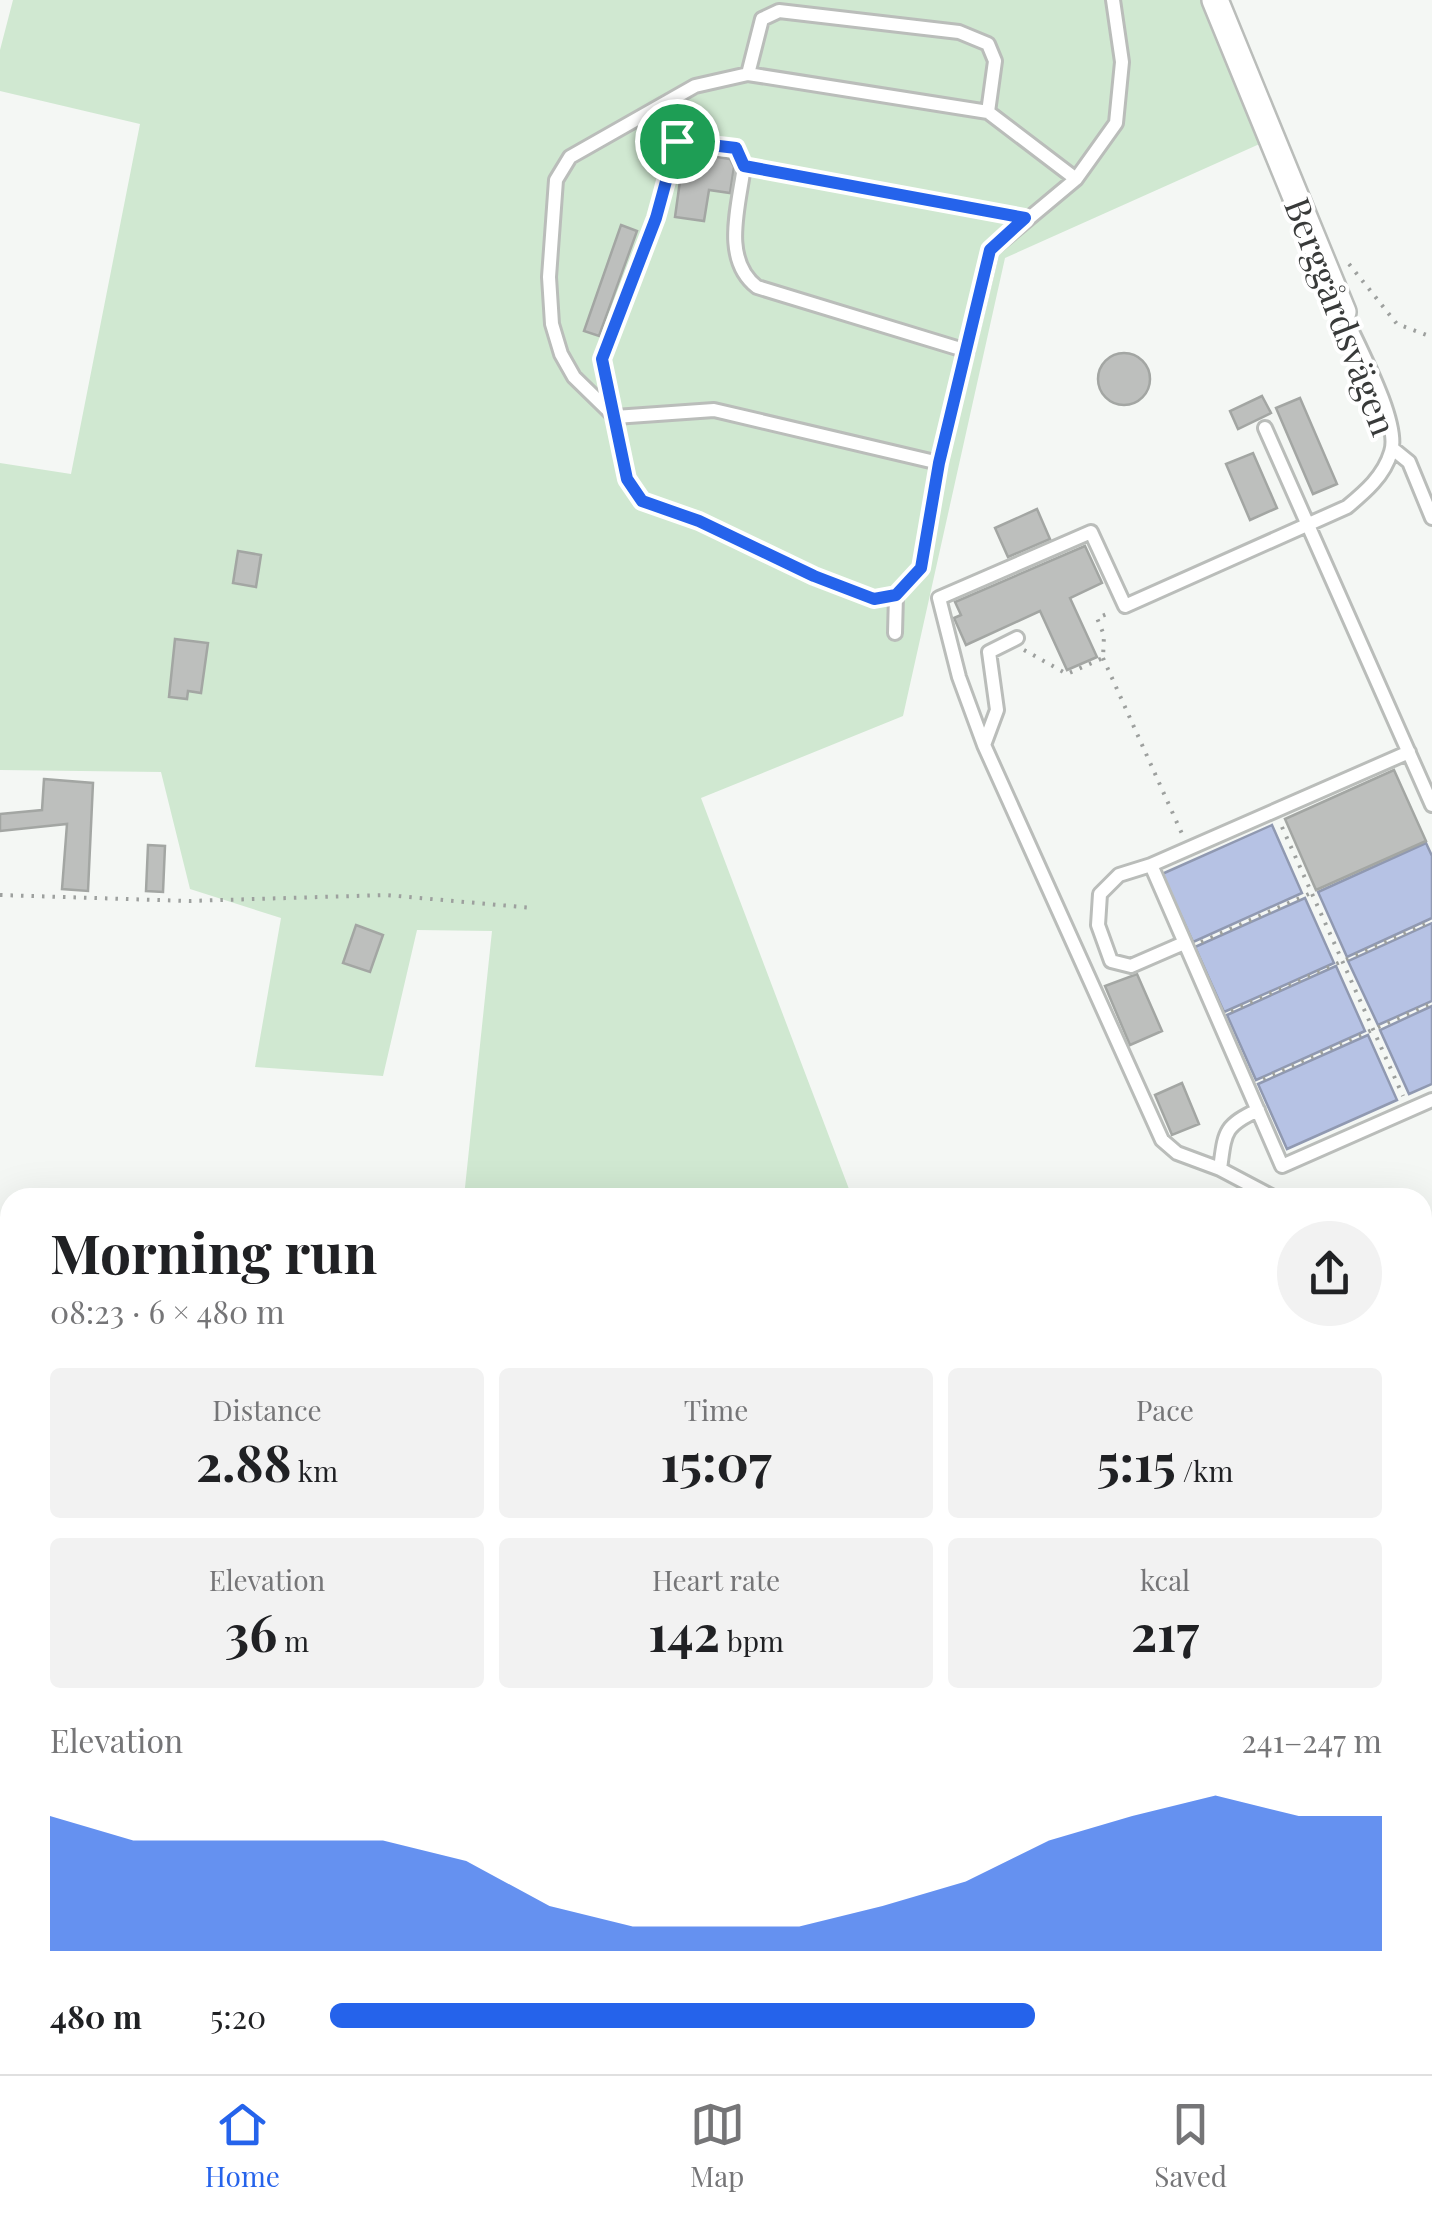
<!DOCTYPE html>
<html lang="en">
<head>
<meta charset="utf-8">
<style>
	body { margin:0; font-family:"Playfair Display",serif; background:#f2f2f2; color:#202124; height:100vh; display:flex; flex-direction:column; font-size:38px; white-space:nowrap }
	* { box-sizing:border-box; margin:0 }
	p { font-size:32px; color:#757577 }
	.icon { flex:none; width:55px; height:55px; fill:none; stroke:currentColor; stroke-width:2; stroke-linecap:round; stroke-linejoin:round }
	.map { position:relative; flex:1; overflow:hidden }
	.side { position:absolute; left:0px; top:1188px; width:1432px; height:888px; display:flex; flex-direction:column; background:#fff; border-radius:30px 30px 0 0; box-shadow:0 10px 40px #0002 }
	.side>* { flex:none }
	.pin { position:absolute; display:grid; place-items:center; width:85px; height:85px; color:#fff; margin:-42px; border:5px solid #fff; border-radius:50%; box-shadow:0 2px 10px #0007 }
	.round { display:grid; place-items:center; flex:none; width:105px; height:105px; border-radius:52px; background:#f2f2f2 }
	.summary { display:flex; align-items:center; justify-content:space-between; height:170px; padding:0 50px }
	h1 { font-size:55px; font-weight:700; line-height:75px }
	.stats { display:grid; grid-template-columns:repeat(3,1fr); gap:15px; height:170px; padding:10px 50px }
	.stats div { display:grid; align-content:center; border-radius:10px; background:#f2f2f2; text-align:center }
	.stats b { font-size:50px; font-weight:700 }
	.stats small { font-size:28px; font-weight:400 }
	.stats p { font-size:28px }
	.chart { height:280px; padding:20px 50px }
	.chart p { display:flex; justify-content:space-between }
	.chart svg { width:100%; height:180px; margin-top:10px; fill:#2563eb; opacity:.7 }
	ul { padding:0 50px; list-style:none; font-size:32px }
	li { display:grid; grid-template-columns:160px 120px 1fr; align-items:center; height:75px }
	li i { height:25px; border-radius:12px; background:#2563eb }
	.dock { display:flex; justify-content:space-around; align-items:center; height:140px; border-top:2px solid #e0e0e0; background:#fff; font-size:28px; color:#757577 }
	.dock a { display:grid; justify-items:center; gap:5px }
	.dock .on { color:#2563eb }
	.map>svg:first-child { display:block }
	.green { fill:#d0e8d1 }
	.water { fill:#b6c2e4; stroke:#9099b1; stroke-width:2.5 }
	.building { fill:#bdbfbd; stroke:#a3a6a3; stroke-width:2.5 }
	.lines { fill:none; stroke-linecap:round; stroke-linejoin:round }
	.service-casing { stroke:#babdba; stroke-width:18 }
	.minor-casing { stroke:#babdba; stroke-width:30 }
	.path { stroke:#9da09e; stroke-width:4; stroke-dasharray:2.5 8; stroke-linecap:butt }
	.service { stroke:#fff; stroke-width:12 }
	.minor { stroke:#fff; stroke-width:25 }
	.route-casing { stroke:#fff; stroke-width:20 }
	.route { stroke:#2563eb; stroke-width:12 }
	.labels { text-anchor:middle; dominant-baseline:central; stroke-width:8; stroke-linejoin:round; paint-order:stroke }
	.street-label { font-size:35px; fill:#383a39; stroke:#fff }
</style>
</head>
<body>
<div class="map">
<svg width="1432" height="2074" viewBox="0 0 1432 2074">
	<rect width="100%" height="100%" fill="#f4f7f4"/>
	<!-- green -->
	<path class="green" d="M13,0H1204L1264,142L1005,258L903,716L701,798L852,1197H464L492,931L417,930L383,1076L255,1067L281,918L190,889L161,772L0,770V463L71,474L140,124L0,91V50Z
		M1432,1358V2074H591L589,2065H1422V1360Z
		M0,1436L10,1437V1763L0,1766Z"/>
	<!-- water -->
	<path class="water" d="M1272,825L1302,893L1193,942L1162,874Z
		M1426,843L1432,856V918L1347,957L1318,892Z
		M1305,898L1334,963L1224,1012L1195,947Z
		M1432,923V1001L1378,1025L1348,961Z
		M1336,966L1365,1031L1256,1080L1227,1015Z
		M1432,1006V1084L1409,1094L1380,1030Z
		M1368,1035L1397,1100L1287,1149L1258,1084Z"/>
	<!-- building -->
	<path class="building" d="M684,152L730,159L734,167L730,193L709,190L704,221L675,217Z
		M621,225L637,231L599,336L584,331Z
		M1098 379a26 26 0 1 1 52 0a26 26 0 1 1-52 0Z
		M1262,396L1271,413L1238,429L1230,411Z
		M1300,398L1337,484L1313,494L1276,408Z
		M1253,453L1277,508L1250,520L1226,464Z
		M1037,509L1050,539L1008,557L995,528Z
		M1085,546L1102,583L1070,598L1097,657L1067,670L1040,611L966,645L954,618L961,615L955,602Z
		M238,551L261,555L256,587L233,583Z
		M175,639L208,643L201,693L188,691L187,699L169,697Z
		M1394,770L1426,841L1316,890L1285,819Z
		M44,779L93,783L88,891L62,889L67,824L0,831V814L42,810Z
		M148,845L165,846L163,892L146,891Z
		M356,925L383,935L370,972L343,963Z
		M1137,974L1162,1031L1130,1045L1105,986Z
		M1182,1083L1199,1124L1172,1135L1155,1095Z"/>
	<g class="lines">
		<defs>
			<path id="service" d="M748,74L762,19L779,11L959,32L988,44L995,61L988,112
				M744,166C739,206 721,259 757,287L967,351
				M1025,218L744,166L736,148L677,141L656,218L602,359L627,479L642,501L699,521L813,576L874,599L896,595L921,568L939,463L991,250L1076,179L1116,123L1122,62L1113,0
				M1265,428L1432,805
				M1393,449L1409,462L1432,518
				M939,463L714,410L615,417L574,377L561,354L552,324L549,277L556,180L570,157L695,86L748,74L988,112L1076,179
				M895,633L896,595
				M984,745L997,710L989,652L1017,638
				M1409,752L1151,865L1282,1166L1432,1100
				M1151,865L1119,875L1100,894L1098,925L1111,961L1131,966L1184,943
				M1258,1110C1223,1126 1225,1133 1220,1169L1275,1198
				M1220,1169L1177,1153L1162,1140L984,745L959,677L939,598L1091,532L1125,606L1347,507C1365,492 1384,476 1391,452C1401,423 1356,342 1343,312
				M1422,1257L1432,1261"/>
			<path id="minor" d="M1215,0L1343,312"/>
		</defs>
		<!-- service casing -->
		<use href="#service" class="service-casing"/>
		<!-- minor casing -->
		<use href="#minor" class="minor-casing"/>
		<!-- path -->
		<path class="path" d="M1349,264L1397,324L1432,337
			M1024,650L1067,674L1103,658L1104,635L1097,618L1112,612
			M1103,658L1183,836
			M1282,827L1403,1096
			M0,895L189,901L386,895L533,908
			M1201,942L1311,893
			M1231,1011L1432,921
			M1263,1079L1432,1003
			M1422,1365L1432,1362
			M1422,1669L1432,1666
			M1422,1733L1432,1755
			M1422,2056L1432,2046
			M1301,2065L1303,2074
			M1406,2074L1414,2065"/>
		<!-- service -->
		<use href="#service" class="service"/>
		<!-- minor -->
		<use href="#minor" class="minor"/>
	</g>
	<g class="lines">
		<defs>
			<path id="route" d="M677,141L736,148L744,166L1025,218L990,250L939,463L921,568L896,595L874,599L814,576L699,521L642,501L627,479L602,359L656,218Z"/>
		</defs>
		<!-- route casing -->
		<use href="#route" class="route-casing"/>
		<!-- route -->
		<use href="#route" class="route"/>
	</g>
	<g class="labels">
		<!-- street labels -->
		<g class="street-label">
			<text transform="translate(1342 316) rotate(69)">Berggårdsvägen</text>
		</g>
	</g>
</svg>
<div class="pin" style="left:677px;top:141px;background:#1e9e55"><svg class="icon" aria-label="arrive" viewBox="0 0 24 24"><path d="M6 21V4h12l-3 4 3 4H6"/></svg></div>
<section class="side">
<div class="summary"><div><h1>Morning run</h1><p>08:23 · 6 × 480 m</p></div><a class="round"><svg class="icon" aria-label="share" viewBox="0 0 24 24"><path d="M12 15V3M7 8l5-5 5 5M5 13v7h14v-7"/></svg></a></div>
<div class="stats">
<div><p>Distance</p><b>2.88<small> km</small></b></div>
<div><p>Time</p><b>15:07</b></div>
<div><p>Pace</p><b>5:15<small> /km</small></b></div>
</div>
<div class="stats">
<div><p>Elevation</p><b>36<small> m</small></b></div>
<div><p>Heart rate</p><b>142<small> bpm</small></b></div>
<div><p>kcal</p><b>217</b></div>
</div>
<div class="chart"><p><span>Elevation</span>241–247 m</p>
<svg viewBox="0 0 160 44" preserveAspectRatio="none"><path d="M0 44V11L10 17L20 17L30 17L40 17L50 22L60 33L70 38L80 38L90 38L100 33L110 27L120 17L130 11L140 6L150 11L160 11V44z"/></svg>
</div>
<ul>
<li><b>480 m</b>5:20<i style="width:67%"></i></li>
</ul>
</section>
</div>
<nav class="dock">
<a class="on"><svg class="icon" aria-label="home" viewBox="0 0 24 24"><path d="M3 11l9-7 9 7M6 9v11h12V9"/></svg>Home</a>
<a><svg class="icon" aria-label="map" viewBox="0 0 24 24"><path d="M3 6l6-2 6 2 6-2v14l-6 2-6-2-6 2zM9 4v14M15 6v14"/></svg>Map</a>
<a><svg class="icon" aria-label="saved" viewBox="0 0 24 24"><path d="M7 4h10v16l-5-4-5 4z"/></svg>Saved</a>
</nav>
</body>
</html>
